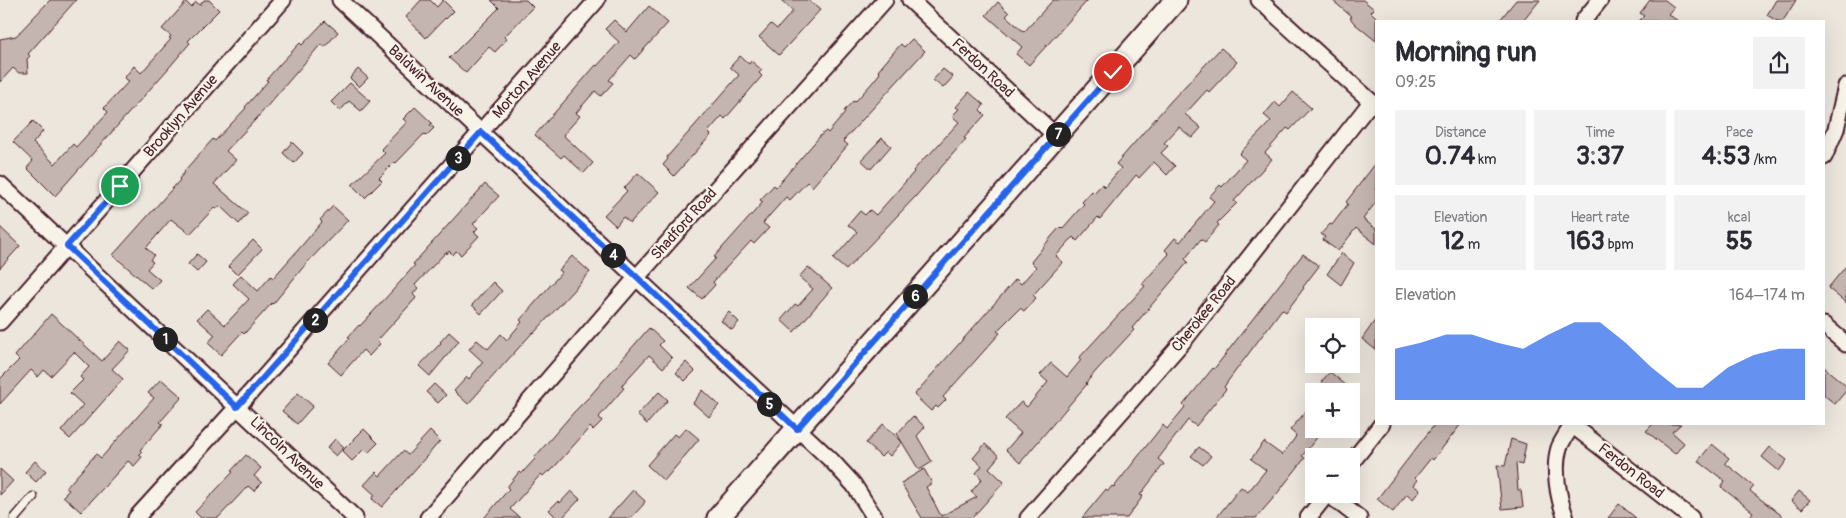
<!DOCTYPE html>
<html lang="en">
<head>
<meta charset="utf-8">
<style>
	body { margin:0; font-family:Pangolin,sans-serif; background:#f2f2f3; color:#2b2b33; height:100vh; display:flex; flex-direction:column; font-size:19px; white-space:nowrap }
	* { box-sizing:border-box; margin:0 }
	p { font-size:16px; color:#7c7c81 }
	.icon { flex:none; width:28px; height:28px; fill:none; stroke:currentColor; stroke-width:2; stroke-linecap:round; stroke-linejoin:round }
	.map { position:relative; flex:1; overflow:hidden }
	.panel { position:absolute; left:1375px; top:20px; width:450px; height:405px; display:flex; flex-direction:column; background:#fff; border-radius:0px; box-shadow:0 5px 20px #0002 }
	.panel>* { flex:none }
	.controls { position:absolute; left:1305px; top:318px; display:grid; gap:10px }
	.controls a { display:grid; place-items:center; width:55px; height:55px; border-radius:0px; background:#fff; box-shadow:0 5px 20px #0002; font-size:25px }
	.pin { position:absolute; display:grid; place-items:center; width:42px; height:42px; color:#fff; margin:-21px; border:2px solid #fff; border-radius:50%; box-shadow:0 1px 5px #0007 }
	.km { position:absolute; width:25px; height:25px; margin:-12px; border-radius:50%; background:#222; color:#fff; font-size:14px; line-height:25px; text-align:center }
	.round { display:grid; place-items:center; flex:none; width:52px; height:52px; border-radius:0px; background:#f2f2f3 }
	.overview { display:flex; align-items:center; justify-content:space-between; height:85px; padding:0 20px }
	h1 { font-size:28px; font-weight:700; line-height:38px }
	.figures { display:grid; grid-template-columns:repeat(3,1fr); gap:8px; height:85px; padding:5px 20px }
	.figures div { display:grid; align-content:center; border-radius:0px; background:#f2f2f3; text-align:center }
	.figures b { font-size:25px; font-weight:700 }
	.figures small { font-size:14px; font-weight:400 }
	.figures p { font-size:14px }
	.chart { height:140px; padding:10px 20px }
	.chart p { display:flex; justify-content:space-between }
	.chart svg { width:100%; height:90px; margin-top:5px; fill:#2563eb; opacity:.7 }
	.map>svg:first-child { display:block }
	.building { fill:#c4b5b0; stroke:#4a1f2b }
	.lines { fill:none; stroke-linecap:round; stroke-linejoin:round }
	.service-casing { stroke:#4a1f2b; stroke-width:11 }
	.minor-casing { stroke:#4a1f2b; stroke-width:19 }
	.secondary-casing { stroke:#4a1f2b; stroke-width:25 }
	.service { stroke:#f7f3e8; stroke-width:8 }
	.minor { stroke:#f7f3e8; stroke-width:15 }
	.secondary { stroke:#f7f3e8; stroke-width:21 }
	.route-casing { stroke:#fff; stroke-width:10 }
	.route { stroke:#2563eb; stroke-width:6 }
	.labels { text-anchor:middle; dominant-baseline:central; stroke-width:4.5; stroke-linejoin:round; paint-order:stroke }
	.street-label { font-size:15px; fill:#4a1f2b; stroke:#f7f3e8 }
</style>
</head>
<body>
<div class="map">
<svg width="1846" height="518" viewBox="0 0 1846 518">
	<rect width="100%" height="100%" fill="#ece6dd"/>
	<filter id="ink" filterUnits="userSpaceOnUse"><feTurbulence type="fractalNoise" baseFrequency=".02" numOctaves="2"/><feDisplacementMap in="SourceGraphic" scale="10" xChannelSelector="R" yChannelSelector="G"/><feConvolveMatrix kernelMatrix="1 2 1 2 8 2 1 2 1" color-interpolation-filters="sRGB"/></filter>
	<g filter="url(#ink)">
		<!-- building -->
		<path class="building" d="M50,0H76L28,54L30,56L27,59L28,73H19L13,68L0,82V39L16,36Z
			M204,0H209L219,10L188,41L190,43L167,70L55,196L27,168L33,161L13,142L33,121L43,131L33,143L55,164L73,144L76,147L108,112L104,108L129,81L124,78L134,66L141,73L171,39L169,38L171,36L162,29L186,2L191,7L196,2L200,5Z
			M421,0H430L437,7L443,0L454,11L446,19L445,18L426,38L406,17Z
			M491,0H526L533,7L504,37L507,39L495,52L489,47L466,73L449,58L499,8Z
			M781,0H808L820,10L779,55L759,37L771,24L777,29L793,11Z
			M1053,0H1088L1029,65L1016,54L1022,47L986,15L998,2L1009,13L1006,16L1024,32Z
			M1332,0H1363L1374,9L1371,12L1376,17V41L1355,24L1350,18L1352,17Z
			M1516,0H1540L1523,21H1499Z
			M1650,0H1665L1674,7L1668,14L1678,21H1639L1644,16L1640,13Z
			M1776,0H1796L1783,21H1777L1767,15Z
			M649,6L668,23L635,59L631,55L609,80L613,83L601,96L595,91L576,113L580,116L563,135L593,163L584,173L564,155L561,158L535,135L596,65L597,66L619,42L605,29L614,20L627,32Z
			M325,21L338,32L325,47L321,44L257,118L226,151L236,160L214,184L248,213L239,224L220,206L216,209L214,208L190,234L171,219L146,248L154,255L150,260L153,262L147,269L160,280L152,289L113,255L180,180L179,179L185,172L184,171L213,139L215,141L246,108L245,107L268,81L266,80L280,64L300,43L302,45Z
			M912,39L925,51L843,141L848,145L812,187L807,182L790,200L786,197L763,223L769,228L754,244L751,241L713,282L715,285L702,299L689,288L716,258L714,257L763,202L760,200L774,185L776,187L821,135L826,131L828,133L845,113L844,111L853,101L855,102L872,83L880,73L878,71L893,53L901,44L904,47Z
			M1221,48L1237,62L1209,92L1207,90L1185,114L1201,128L1192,138L1179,127L1164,143L1168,146L1161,153L1175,166L1167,175L1154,162L1139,178L1136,175L1100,219L1098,217L1077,241L1073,237L1056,256L1063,262L1033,295L1036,298L1024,311L1020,308L997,331L1000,333L943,397L946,400L938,408L936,406L931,411L914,395L1016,279L1021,284L1036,267L1031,262L1052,236L1060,227L1062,229L1084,204L1082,202L1092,191L1094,193L1102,184L1105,187L1121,168L1116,164L1170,102Z
			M740,56L749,64L751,61L762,70L759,73L762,76L725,119L722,116L708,132L711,135L674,176L663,165L668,159L667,157L739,75L730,67Z
			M358,69L368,78L359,87L350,78Z
			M943,69L953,77L943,88L933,80Z
			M350,83L370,101L361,111L349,101L340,111L331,102Z
			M969,92L984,105L980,110L985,115L964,138L966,139L915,197L846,270L833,259L857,232L848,225L860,211L865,215L870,210L876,215L914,172L913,171L927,155L928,156L959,122L952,116L959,109L956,107Z
			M1293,92L1311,108L1290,130L1287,128L1265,153L1272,159L1234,201L1237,203L1217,223L1219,225L1205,242L1201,239L1185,259L1188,262L1132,328L1134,330L1096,371L1086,383L1087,384L1020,463L1006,450L1021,433L1005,419L1021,402L1027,407L1048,382L1040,375L1051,363L1067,377L1081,360L1079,358L1145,286L1142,284L1169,254L1165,250L1175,238L1180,242L1214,201L1209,197L1220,185L1222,187L1246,160L1239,154L1271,121L1264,115L1275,102L1280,107Z
			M415,107L432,123L430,125L434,128L426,136L424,134L396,163L395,162L379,178L382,181L365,198L352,185L385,153L381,149L407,122L403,119Z
			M882,138L891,146L871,169L861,160Z
			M292,142L303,153L294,163L283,153Z
			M1376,163V202L1363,219L1376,229V244L1356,228L1338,251L1323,240L1325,237L1321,234L1330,224L1332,225L1348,204L1346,202Z
			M638,173L659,192L630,223L623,217L616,226L604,215L627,191L624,188Z
			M485,184L499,196L473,224L478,228L474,232L479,236L461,255L456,251L453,255L449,251L447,254L446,252L415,285L418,288L413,294L416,298L377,341L380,344L369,356L363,350L341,375L328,363L350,338L348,337L359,325L360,326L393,290L415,265L413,264Z
			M333,206L348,220L305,265L273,304L272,303L244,334L242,332L221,355L208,343L215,335L197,319L207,309L225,325L249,299L233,284L241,275L258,291L271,276L273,278L298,250L322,222L320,220Z
			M0,227L20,246L0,268Z
			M253,240L262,249L237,275L228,266Z
			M1342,253L1354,263L1341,285L1327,274Z
			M197,254L206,262L197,272L188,264Z
			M1303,254L1319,266L1303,287L1304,288L1286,312L1282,309L1228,381L1224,387L1226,389L1196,426L1188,420L1158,459L1164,464L1140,495L1143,496L1127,518H1082L1106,489L1108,491L1112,486L1114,487L1163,425L1167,429L1185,407L1183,405L1213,368L1214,369Z
			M572,256L590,272L534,333L533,332L468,404L454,391L467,377L469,379L483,362L469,349L477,340L488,349L501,334L507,340L522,322L520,320L562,272L559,270Z
			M1846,266V303L1828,288Z
			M808,267L832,288L794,332L781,320L795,304L798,306L813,289L799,277Z
			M493,282L502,291L481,314L472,305Z
			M729,312L739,322L732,330L721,321Z
			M51,314L102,361L120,341L130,350L112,369L123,379L70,439L61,431L83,405L70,393L83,380L80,377L89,367L74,352L51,376L44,370L38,377L31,370L0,404V379L19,360L15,356Z
			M1376,319V350L1362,339Z
			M649,328L663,341L659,345L672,358L663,368L649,355L621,386L624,388L599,417L602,421L593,430L590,427L550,472L548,471L543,476L541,474L510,509L520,518H484L509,489L507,487L519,472L521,474L535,459L534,458L574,412L590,396Z
			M449,332L459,341L430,376L419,366L441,343L440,342Z
			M686,362L695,371L685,381L676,373Z
			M1824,367L1846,386V391L1835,404L1824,395Z
			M1330,372L1353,391H1319L1324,385L1321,382Z
			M161,379L182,397L160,422L163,424L140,450L142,452L139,455L142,457L134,466L128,461L81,512L63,496L69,490L66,488L96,454L101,458L154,398L148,393Z
			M434,384L446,395L438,403L426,392Z
			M703,390L719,405L709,417L693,403Z
			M659,392L668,400L647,424L637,415Z
			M298,393L313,406L297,424L282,411Z
			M1314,402V430L1320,434L1302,456L1305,458L1276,495L1256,518H1216L1241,487L1248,492L1266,470L1251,459L1264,442L1282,455L1295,438L1296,435L1290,430Z
			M913,416L925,427L917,436L932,462L919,470L897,434Z
			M883,424L902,442L890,456L886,452L881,457L866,443Z
			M1435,424H1461L1433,460L1431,458L1415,478L1417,480L1413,485L1420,490L1413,499L1407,494L1393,512L1377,499Z
			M1653,424H1681L1672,432L1684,443L1675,454L1646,431Z
			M686,428L699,439L664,481L647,465L674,434L678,437Z
			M364,429L378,443L368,453L364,449L352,461L342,451Z
			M430,431L440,441L382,507L372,499L375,495L364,485L376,472L380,476L403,451L408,455Z
			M335,439L344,447L336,456L327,448Z
			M1511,439L1526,444L1522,465L1516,463L1518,490H1521L1523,507L1502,509L1497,465L1505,466Z
			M985,444L999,456L989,468L1004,482L972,518H922L901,483L924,469L932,483L926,487L941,516L977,497L971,492L982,479L976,473L982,466L973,458Z
			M1712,444L1729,458L1725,463L1754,486L1750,491L1785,518H1749L1753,512L1721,487L1725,481L1698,461Z
			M1199,447L1211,456L1203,465L1191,456Z
			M1770,447L1787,460L1779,471L1762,457Z
			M246,455L261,468L254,476L262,483L254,491L248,486L218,518H201L195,512L233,472L231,471Z
			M35,461L46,471L36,482L25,472Z
			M0,469L13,481L0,495Z
			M633,490L645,501L643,505L631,518H608Z
			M571,491L580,499L562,518H557L549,510L558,501L560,503Z
			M1799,491L1810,500L1802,509L1791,501Z
			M1619,504L1636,518H1608Z"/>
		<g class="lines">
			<defs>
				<path id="service" d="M15,518L33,497"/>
				<path id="minor" d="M340,0L832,461L854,485L875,518
					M910,0L1056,136
					M1259,0L1376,106
					M1583,21L1600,0
					M1824,157L1836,129L1846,86
					M0,184L355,518
					M0,322L283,0
					M1824,325L1846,344
					M1571,424L1691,518
					M1351,463L1382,424
					M1328,494L1359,518
					M136,518L250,393L597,0
					M428,518L637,277L885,0
					M1028,518L1186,338L1371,102
					M1308,518L1327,494
					M1566,518C1558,498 1553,468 1559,448C1562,440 1569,431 1573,424"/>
				<path id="secondary" d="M718,518L1176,0"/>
			</defs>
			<!-- service casing -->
			<use href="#service" class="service-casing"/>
			<!-- minor casing -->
			<use href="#minor" class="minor-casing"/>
			<!-- secondary casing -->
			<use href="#secondary" class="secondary-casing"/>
			<!-- service -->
			<use href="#service" class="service"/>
			<!-- minor -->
			<use href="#minor" class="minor"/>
			<!-- secondary -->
			<use href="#secondary" class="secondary"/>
		</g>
	</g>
	<g class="lines" filter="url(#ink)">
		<defs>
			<path id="route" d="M120,186L67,246L237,407L481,132L637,277L797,429L1113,72"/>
		</defs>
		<!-- route casing -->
		<use href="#route" class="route-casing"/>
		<!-- route -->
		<use href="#route" class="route"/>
	</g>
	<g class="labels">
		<!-- street labels -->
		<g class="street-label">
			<text transform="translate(983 68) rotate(43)">Ferdon Road</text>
			<text transform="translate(527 80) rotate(-49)">Morton Avenue</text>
			<text transform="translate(426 81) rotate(43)">Baldwin Avenue</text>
			<text transform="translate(181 116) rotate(-49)">Brooklyn Avenue</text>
			<text transform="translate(684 224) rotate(-48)">Shadford Road</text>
			<text transform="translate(1204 314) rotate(-51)">Cherokee Road</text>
			<text transform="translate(287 453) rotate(44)">Lincoln Avenue</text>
			<text transform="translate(1631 471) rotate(38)">Ferdon Road</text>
		</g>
	</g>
</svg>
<div class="controls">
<a><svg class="icon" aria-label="locate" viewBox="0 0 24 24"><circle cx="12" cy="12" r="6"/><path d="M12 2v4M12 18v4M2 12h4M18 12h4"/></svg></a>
<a>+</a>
<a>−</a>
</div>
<div class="pin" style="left:120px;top:186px;background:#1e9e55"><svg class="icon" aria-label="arrive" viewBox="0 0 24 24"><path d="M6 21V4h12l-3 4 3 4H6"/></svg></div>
<div class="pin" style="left:1113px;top:72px;background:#d93025"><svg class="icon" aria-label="check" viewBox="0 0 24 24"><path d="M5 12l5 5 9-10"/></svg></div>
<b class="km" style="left:165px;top:339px">1</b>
<b class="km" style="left:315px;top:320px">2</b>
<b class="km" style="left:458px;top:158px">3</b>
<b class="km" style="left:613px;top:255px">4</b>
<b class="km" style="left:769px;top:404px">5</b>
<b class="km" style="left:915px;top:296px">6</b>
<b class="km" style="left:1058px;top:134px">7</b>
<section class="panel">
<div class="overview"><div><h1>Morning run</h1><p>09:25</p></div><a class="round"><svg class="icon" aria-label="share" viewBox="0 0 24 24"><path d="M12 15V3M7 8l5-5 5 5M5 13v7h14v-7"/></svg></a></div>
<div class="figures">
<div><p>Distance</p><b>0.74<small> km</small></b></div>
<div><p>Time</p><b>3:37</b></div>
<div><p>Pace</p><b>4:53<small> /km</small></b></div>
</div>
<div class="figures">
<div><p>Elevation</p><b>12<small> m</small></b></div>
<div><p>Heart rate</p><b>163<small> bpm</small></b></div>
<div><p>kcal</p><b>55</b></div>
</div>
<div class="chart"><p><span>Elevation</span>164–174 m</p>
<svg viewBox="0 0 160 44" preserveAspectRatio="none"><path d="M0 44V19L10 16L20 12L30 12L40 16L50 19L60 12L70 6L80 6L90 16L100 28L110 38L120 38L130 28L140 22L150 19L160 19V44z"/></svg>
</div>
</section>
</div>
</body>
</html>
